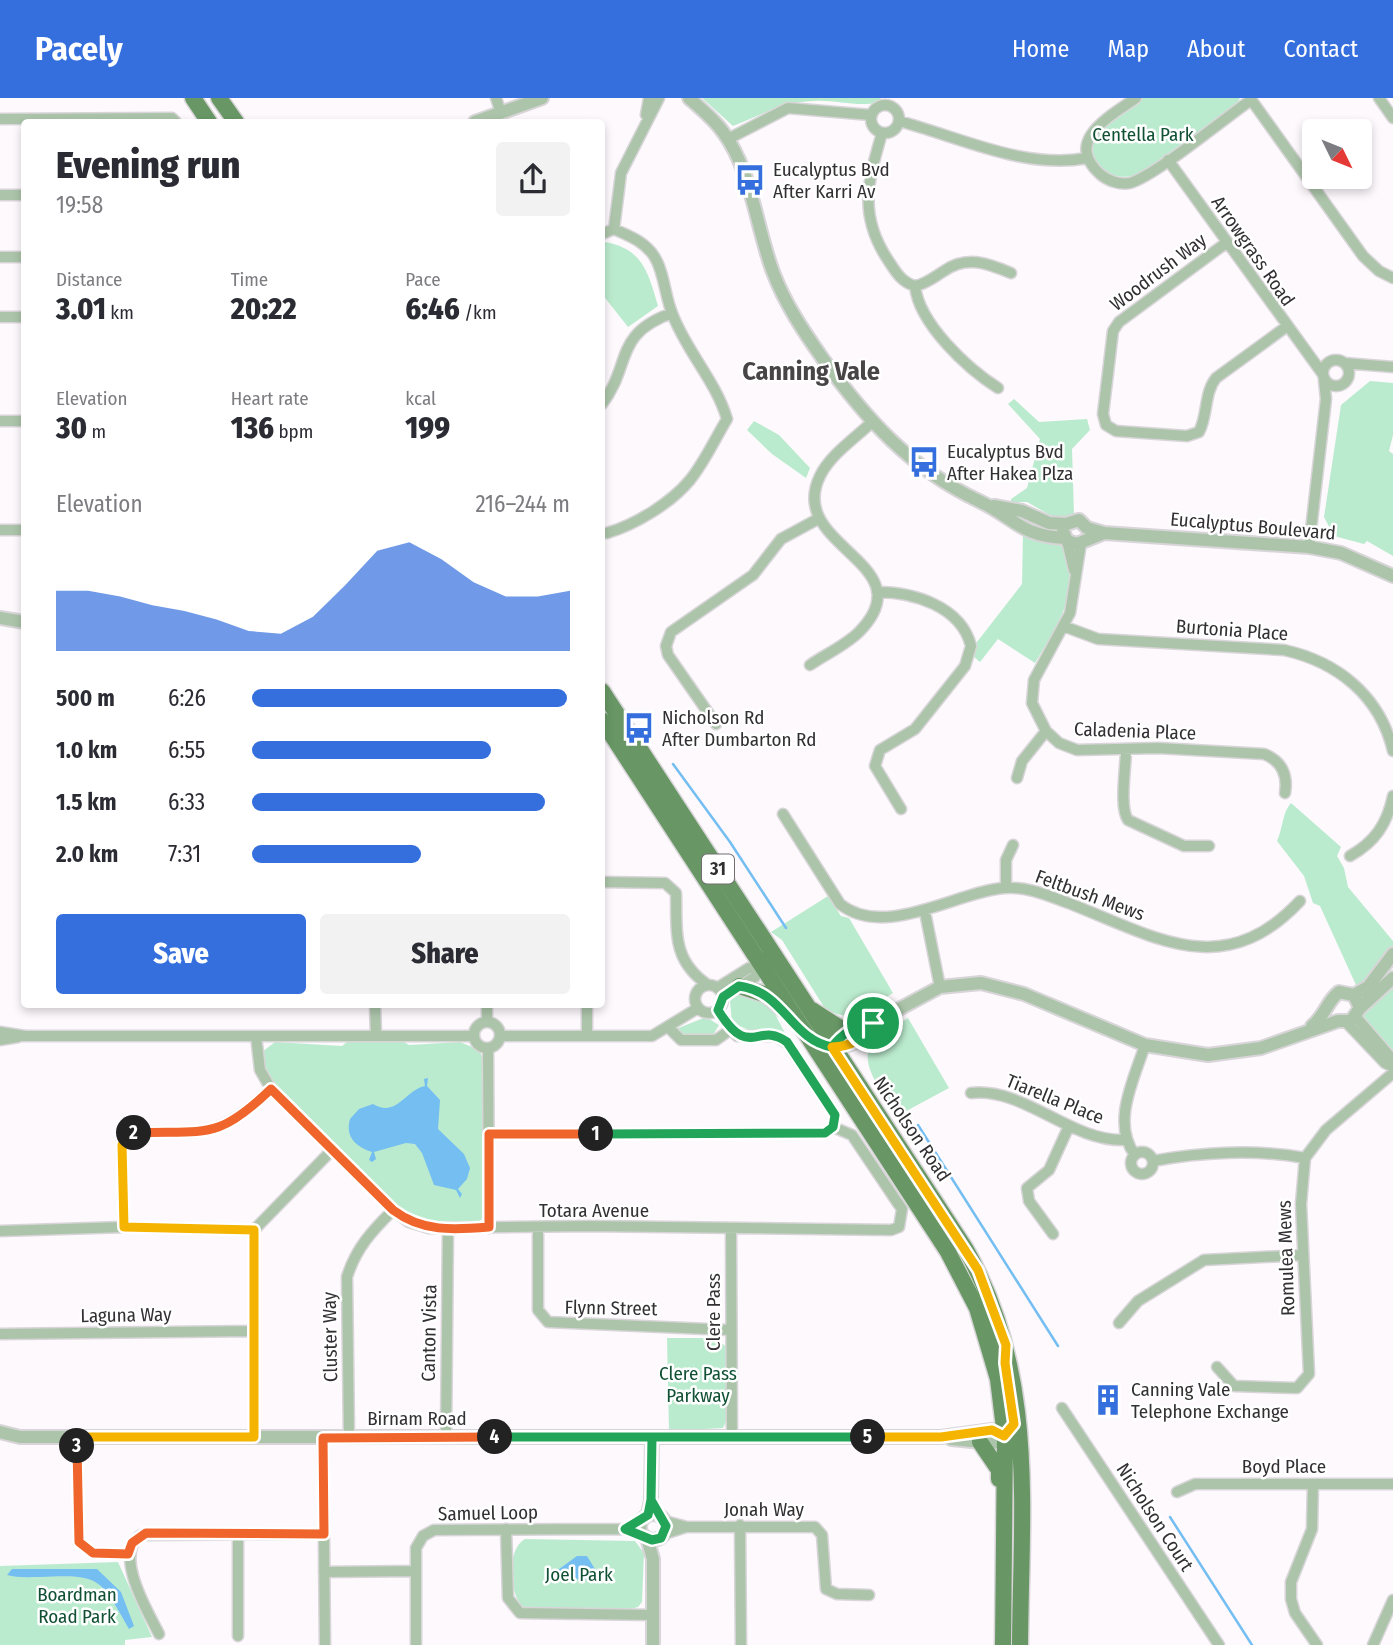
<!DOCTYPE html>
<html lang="en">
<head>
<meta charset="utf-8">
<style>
	body { margin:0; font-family:"Fira Sans Condensed",sans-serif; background:#f2f2f3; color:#2b2b33; height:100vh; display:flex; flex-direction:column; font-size:26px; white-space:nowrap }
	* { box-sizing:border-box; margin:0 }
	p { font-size:23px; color:#7c7c81 }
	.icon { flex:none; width:38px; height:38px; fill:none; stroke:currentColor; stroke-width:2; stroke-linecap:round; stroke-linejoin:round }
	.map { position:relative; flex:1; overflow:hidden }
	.panel { position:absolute; left:21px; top:21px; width:584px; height:889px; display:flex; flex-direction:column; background:#fff; border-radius:7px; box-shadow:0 4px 10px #0003 }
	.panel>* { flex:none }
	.needle { width:46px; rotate:133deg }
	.controls { position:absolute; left:1302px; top:21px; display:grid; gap:14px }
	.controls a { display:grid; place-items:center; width:70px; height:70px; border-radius:7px; background:#fff; box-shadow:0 4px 10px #0003; font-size:35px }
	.pin { position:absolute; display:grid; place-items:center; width:60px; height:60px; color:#fff; margin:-30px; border:4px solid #fff; border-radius:50%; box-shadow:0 2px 7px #0007 }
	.km { position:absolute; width:35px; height:35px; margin:-18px; border-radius:50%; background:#222; color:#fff; font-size:19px; line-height:35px; text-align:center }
	.round { display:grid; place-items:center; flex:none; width:74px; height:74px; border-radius:7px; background:#f2f2f3 }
	.headline { display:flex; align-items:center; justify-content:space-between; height:119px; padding:0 35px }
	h1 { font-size:38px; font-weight:800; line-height:52px }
	.metrics { display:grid; grid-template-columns:repeat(3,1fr); gap:10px; height:119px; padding:7px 35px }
	.metrics div { display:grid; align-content:center }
	.metrics b { font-size:30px; font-weight:800 }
	.metrics small { font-size:19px; font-weight:400 }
	.metrics p { font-size:19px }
	.chart { height:196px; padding:14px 35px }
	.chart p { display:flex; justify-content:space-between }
	.chart svg { width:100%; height:126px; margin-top:7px; fill:#346fdd; opacity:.7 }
	.button { display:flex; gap:14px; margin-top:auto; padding:14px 35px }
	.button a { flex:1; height:80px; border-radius:7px; background:#346fdd; color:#fff; font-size:28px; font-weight:800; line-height:80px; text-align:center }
	.button a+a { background:#f2f2f3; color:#2b2b33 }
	ul { padding:0 35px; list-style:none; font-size:23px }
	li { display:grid; grid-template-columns:112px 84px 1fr; align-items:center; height:52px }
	li i { height:18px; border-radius:9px; background:#346fdd }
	header { display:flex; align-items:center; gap:42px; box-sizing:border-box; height:98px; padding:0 35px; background:#346fdd; color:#fff }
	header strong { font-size:33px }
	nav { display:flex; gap:38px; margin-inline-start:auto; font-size:24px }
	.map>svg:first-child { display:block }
	.green { fill:#bbebce }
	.water { fill:#74bef2 }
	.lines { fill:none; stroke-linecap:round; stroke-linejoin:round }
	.stream { stroke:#74bef2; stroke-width:2.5 }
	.minor-casing { stroke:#d8d5d8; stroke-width:13 }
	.tertiary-casing { stroke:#d8d5d8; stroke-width:16 }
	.primary-casing { stroke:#d8d5d8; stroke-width:19 }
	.minor { stroke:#acc5aa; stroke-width:10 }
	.tertiary { stroke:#acc5aa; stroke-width:12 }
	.primary { stroke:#689765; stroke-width:16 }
	.split-1-casing { stroke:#fff; stroke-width:14 }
	.split-2-casing { stroke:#fff; stroke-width:14 }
	.split-3-casing { stroke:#fff; stroke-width:14 }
	.split-4-casing { stroke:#fff; stroke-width:14 }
	.split-5-casing { stroke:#fff; stroke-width:14 }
	.split-6-casing { stroke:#fff; stroke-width:14 }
	.split-1 { stroke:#22a559; stroke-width:9 }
	.split-2 { stroke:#f0652b; stroke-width:9 }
	.split-3 { stroke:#f5b400; stroke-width:9 }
	.split-4 { stroke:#f0652b; stroke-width:9 }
	.split-5 { stroke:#22a559; stroke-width:9 }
	.split-6 { stroke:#f5b400; stroke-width:9 }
	.labels { text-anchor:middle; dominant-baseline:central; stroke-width:5; stroke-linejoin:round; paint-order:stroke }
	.shield { fill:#fff; stroke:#706e70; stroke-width:2 }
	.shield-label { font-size:18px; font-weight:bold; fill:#323032 }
	.park-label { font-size:19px; fill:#105033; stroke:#fff }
	.poi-label { font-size:19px; fill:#323032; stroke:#fff; text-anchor:start }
	.street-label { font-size:19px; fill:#323032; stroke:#fff }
	.district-label { font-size:26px; font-weight:bold; fill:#484547; stroke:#fff }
</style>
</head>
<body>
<header>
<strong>Pacely</strong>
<nav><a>Home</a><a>Map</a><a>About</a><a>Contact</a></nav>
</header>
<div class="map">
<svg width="1393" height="1547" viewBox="0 0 1393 1547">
	<rect width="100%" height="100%" fill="#fdf9fd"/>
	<!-- green -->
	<path class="green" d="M702,0H881L879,4C859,10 835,1 813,3C784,4 760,17 733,28Z
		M1141,0H1240L1236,7L1141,75C1118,87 1081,70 1095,39C1103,22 1126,11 1141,0Z
		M605,144C643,151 648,174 658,208L628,229L602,196V145Z
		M1370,283L1393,285V337L1389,353L1393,356V458L1367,443L1364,446L1334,438L1324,419L1341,307Z
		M1014,301L1039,324L1087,321L1090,332L1072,351L1074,417L1055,420L1027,404H1011V401L1027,390L1040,341L1008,306Z
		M754,323L779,337L810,370L806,380L772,356L747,332Z
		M1023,436C1034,441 1050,439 1059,444C1066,449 1067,457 1068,464C1077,502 1053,534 1035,565L998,541L980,564L974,559L977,544L1022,486Z
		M1291,705L1341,749L1337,758L1344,770L1348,789L1393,843V870L1361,898L1320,808L1313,805L1304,778L1277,743C1283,730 1282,715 1291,705Z
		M828,798L841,818L849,820L893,895C871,908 849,929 824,909L782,842L771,834Z
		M1393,875V963L1359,916Z
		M740,894L768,903L785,935L751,933L732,925L730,903Z
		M706,919L719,927L713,937L682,938L676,931Z
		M908,920L949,990L897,1018C886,998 852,961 876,941C885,933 898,927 908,920Z
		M275,944L342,948L347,944H404L409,947L460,944L479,952L484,963L482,1121C467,1134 420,1125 404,1117L276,991L265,972L262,954Z
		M667,1240H714L727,1249V1322L723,1330L669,1333Z
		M525,1441L635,1443L644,1455L642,1504L638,1509L624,1513L523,1509C509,1496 506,1451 525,1441Z
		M118,1464L152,1539L125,1542V1547H0V1468Z"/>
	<!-- water -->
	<path class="water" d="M428,980L427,988L440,1002L438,1031L464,1056L470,1070L467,1081L458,1091L462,1096L460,1100L456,1092L434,1087L422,1055L415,1046L406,1045L374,1054L376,1061L372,1064L369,1062L372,1054C355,1048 345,1039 350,1021L359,1011L373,1006C397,1020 405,992 425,988L424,981Z
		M577,1458H587L601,1481L544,1482Z
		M12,1471H97L121,1494L134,1528L129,1531C100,1480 101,1476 40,1479C29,1479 17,1480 7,1477Z"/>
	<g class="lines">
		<!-- stream -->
		<path class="stream" d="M602,554L604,558
			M673,666L730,744L786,830
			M918,1027L1058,1248
			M1170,1419L1252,1547"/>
		<defs>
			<path id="minor" d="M496,0L501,15
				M1136,0C1111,18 1063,42 1100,76C1108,83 1120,87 1130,85C1155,78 1226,19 1251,2
				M1250,0L1363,158L1379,173L1393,180
				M1379,0L1393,20
				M871 21a14 14 0 1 1 28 0a14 14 0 1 1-28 0Z
				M646,17L649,0
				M0,21L172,20L176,24
				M899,23C959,39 1025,72 1087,60
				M882,35C868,83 858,117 888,162C896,174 901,184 915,188C926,186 934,179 944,173C966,157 987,165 1011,175
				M728,41L788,10L871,17
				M1168,62L1322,275
				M0,97H24
				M614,131L621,75L659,0
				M602,136L614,131C629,138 644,143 654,158C664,173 665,198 672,215C686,253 716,283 727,321C715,341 704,365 690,382C671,405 635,427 607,435
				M1226,145L1119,224L1113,233L1103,316L1106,327L1116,333L1187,338L1199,334C1208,317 1204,295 1216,280L1286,229
				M0,159H24
				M915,188C919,226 968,271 998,290
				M0,219H24
				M1323 275a13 13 0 1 1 26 0a13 13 0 1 1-26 0Z
				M1344,265L1393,269
				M602,306C632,267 613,236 672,215
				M0,323H24
				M0,432H24
				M1067,443L1074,472
				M1081,445L1070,515L1034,582L1032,605L1046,633L1059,645L1077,652L1158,650L1264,656C1282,663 1288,677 1285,695
				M1309,449L1326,301L1324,282
				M877,494C913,494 961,508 971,548L965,568L915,631L880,652L875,668L901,711
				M1063,528L1098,541L1284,552C1338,564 1380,598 1393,653
				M810,567C826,556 846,547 859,534C927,465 785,449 820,378C830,357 854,341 871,325
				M716,626L668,557L666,548L671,534L753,477L781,441L818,421
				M1126,651C1126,669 1119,709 1128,722L1184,748H1209
				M1017,680L1022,663L1046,633
				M783,716L840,806C885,842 958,793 1004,790C1028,788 1049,798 1071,806C1157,840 1224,884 1300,803
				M1350,758C1375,744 1387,726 1393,698
				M602,784L665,785L676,795C677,835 672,862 708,887
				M1006,790V762L1013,747
				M925,814L940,889
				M695 901a14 14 0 1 1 28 0a14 14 0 1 1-28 0Z
				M717,890L749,870H766
				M723,899L755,879L763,865
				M375,906L376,937
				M487,906V924
				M1356,919L1393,962
				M474 937a13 13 0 1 1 26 0a13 13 0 1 1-26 0Z
				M1347,925L1385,965L1393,969
				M669,930L681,942H716L730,932
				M0,934L25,938H473
				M587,937V906
				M256,938L260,972L271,991L393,1112L409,1124L429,1130L587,1128L891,1132L899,1129L902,1111L897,1104L852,1037L833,1029
				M500,938H652L698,910
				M0,942L18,939
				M488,950L489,1130
				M971,995C1025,989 1070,1044 1125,1042
				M489,1036L825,1035L833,1029L835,1017L787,945L775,938H737L718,912
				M1131 1065a11 11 0 1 1 22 0a11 11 0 1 1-22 0Z
				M1135,1057C1111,1025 1134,981 1145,947
				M1153,1063C1200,1054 1258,1051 1305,1060
				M124,1129L122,1047L127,1038L135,1034C205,1034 217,1042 271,991
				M538,1129V1212L548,1224L730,1232
				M731,1131L732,1338
				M0,1133L124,1129L254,1132
				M1053,1136L1029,1103L1027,1090L1049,1072L1069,1028
				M1119,1225L1138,1203L1204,1162L1303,1157
				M0,1236L253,1233
				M1217,1269L1234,1288L1297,1290L1309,1276L1301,1106L1305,1060L1326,1032L1393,975
				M1062,1310L1219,1547
				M77,1339L79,1444L93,1455L128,1456
				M254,1339V1132L332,1052
				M349,1339L347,1179C356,1150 372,1133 393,1112
				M446,1339L448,1131
				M323,1340L325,1547
				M1313,1386L1312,1431L1291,1484V1501L1295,1515L1317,1547
				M1177,1394L1195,1386H1393
				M665,1423L687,1429H815L822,1437L826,1491L837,1496L869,1497
				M740,1427L741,1547
				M506,1431L508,1500L520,1515L653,1517
				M625,1431L642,1424
				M238,1436V1538
				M664,1436L686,1429
				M324,1474L416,1473
				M159,1536C147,1512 113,1456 141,1437L324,1436
				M416,1547V1450L423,1438L434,1432L625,1431L644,1437
				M1373,1547L1393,1502"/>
			<path id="tertiary" d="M689,0C701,11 714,21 723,34C752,73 756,129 773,174C785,206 804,234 823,261C866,321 911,371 979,403C1015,420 1020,438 1065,440
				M475,24L542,0
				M994,408L1022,413L1049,425L1066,426L1079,422L1087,430L1104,435L1309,449L1341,455L1393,478
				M1063,433L1067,443L1077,446L1104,435
				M0,520L24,524
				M1354,897L1368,889L1393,856
				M1312,928C1325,918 1327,903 1339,894L1354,897L1360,910
				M827,948C847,952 863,942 873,925L940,889L981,885L1024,896L1145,947L1208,957L1261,950L1338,923H1351L1360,910L1393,880
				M830,954C838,939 855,925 873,925
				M0,1334L20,1339H941L992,1332L1009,1342
				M951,1341L993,1345L1010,1333
				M640 1429a13 13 0 1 1 26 0a13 13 0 1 1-26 0Z
				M648,1417L651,1402L652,1339
				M647,1440L653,1461V1547"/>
			<path id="primary" d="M193,0L209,24
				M219,0L236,24
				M602,593L965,1150C1037,1275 1021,1409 1020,1547
				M602,622L948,1154L977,1210L998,1281L1005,1338L1003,1547
				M739,888L767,897L783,911
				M812,912L848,935
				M980,1344L999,1372V1381"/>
		</defs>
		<!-- minor casing -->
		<use href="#minor" class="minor-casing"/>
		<!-- tertiary casing -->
		<use href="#tertiary" class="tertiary-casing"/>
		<!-- primary casing -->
		<use href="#primary" class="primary-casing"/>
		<!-- minor -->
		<use href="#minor" class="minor"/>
		<!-- tertiary -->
		<use href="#tertiary" class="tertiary"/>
		<!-- primary -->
		<use href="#primary" class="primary"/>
	</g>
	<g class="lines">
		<defs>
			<path id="split-1" d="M596,1036L825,1035L833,1029L835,1017L787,944C757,922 750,964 718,912L723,899L739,888C785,894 790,941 832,949C841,937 857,925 873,925"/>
			<path id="split-2" d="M134,1035C206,1032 216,1044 271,991L393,1112C422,1134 453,1132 489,1129V1036H596"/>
			<path id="split-3" d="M77,1348V1339H254V1132L124,1129L122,1047L127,1038L134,1035"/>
			<path id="split-4" d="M77,1348L79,1444L93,1455L128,1456L132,1445L146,1435L324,1436L323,1340L495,1339"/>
			<path id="split-5" d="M495,1339H652L651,1402L648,1417L625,1431L652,1442L661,1440L666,1428L651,1402L652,1339H868"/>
			<path id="split-6" d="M868,1339H941L992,1332L1004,1338L1014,1326L1005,1265L1006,1247L978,1172L832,949C850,949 864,941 873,925"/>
		</defs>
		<!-- split-1 casing -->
		<use href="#split-1" class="split-1-casing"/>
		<!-- split-2 casing -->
		<use href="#split-2" class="split-2-casing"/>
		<!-- split-3 casing -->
		<use href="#split-3" class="split-3-casing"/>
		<!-- split-4 casing -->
		<use href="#split-4" class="split-4-casing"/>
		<!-- split-5 casing -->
		<use href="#split-5" class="split-5-casing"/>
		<!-- split-6 casing -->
		<use href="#split-6" class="split-6-casing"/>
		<!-- split-1 -->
		<use href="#split-1" class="split-1"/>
		<!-- split-2 -->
		<use href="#split-2" class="split-2"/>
		<!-- split-3 -->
		<use href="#split-3" class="split-3"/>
		<!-- split-4 -->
		<use href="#split-4" class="split-4"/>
		<!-- split-5 -->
		<use href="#split-5" class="split-5"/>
		<!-- split-6 -->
		<use href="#split-6" class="split-6"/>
	</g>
	<!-- icons -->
	<defs>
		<symbol id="bus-bare" viewBox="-9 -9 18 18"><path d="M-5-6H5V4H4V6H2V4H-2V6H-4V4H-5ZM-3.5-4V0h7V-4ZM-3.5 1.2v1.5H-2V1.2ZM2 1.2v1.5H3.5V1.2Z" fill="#346fdd" stroke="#fff" stroke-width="2.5" paint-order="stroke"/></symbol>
		<symbol id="building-bare" viewBox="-9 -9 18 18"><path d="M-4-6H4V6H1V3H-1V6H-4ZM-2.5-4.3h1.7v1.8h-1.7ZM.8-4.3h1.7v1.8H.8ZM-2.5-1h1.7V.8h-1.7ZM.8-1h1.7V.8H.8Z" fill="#346fdd" stroke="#fff" stroke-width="2.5" paint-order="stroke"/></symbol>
	</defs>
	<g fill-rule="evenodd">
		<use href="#bus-bare" x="728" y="60" width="44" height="44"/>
		<use href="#bus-bare" x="902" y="342" width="44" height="44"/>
		<use href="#bus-bare" x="617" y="608" width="44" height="44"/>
		<use href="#building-bare" x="1086" y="1280" width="44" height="44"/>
	</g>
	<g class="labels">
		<!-- shield labels -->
		<rect class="shield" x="702" y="756.5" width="32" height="29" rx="5"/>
		<g class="shield-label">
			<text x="718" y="771">31</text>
		</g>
		<!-- park labels -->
		<g class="park-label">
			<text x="1143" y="36">Centella Park</text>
			<text x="698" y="1275">Clere Pass<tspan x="698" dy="22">Parkway</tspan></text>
			<text x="579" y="1476">Joel Park</text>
			<text x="77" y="1496">Boardman<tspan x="77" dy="22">Road Park</tspan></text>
		</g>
		<!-- poi labels -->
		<g class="poi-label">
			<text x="773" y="71">Eucalyptus Bvd<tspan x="773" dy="22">After Karri Av</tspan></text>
			<text x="947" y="353">Eucalyptus Bvd<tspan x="947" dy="22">After Hakea Plza</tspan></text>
			<text x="662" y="619">Nicholson Rd<tspan x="662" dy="22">After Dumbarton Rd</tspan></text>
			<text x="1131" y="1291">Canning Vale<tspan x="1131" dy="22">Telephone Exchange</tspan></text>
		</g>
		<!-- street labels -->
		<g class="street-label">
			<text transform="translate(1253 153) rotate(55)">Arrowgrass Road</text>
			<text transform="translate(1158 174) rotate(-37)">Woodrush Way</text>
			<text transform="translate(1253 428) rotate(5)">Eucalyptus Boulevard</text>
			<text transform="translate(1232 532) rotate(4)">Burtonia Place</text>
			<text transform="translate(1135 633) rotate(2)">Caladenia Place</text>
			<text transform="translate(1090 797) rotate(20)">Feltbush Mews</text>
			<text transform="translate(1055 1001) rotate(22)">Tiarella Place</text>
			<text transform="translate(912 1031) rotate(56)">Nicholson Road</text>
			<text x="594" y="1112">Totara Avenue</text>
			<text transform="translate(1286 1160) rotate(-92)">Romulea Mews</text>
			<text transform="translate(611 1210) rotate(1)">Flynn Street</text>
			<text transform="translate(713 1214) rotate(-90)">Clere Pass</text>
			<text transform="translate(126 1217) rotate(-1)">Laguna Way</text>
			<text transform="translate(429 1235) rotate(-89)">Canton Vista</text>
			<text transform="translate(330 1239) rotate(-91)">Cluster Way</text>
			<text x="417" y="1320">Birnam Road</text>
			<text x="1284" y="1368">Boyd Place</text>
			<text x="764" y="1411">Jonah Way</text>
			<text transform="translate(488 1415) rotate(-1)">Samuel Loop</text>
			<text transform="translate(1155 1419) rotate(57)">Nicholson Court</text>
		</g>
		<!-- district labels -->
		<g class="district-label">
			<text x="811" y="273">Canning Vale</text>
		</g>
	</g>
</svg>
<div class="controls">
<a><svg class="needle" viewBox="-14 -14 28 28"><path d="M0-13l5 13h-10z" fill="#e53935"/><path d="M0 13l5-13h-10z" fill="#7c7c81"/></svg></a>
</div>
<div class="pin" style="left:873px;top:925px;background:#1e9e55"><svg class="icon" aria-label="arrive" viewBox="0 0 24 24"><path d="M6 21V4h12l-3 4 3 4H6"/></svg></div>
<b class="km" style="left:596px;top:1036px">1</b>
<b class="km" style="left:134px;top:1035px">2</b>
<b class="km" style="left:77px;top:1348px">3</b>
<b class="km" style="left:495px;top:1339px">4</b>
<b class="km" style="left:868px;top:1339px">5</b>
<section class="panel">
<div class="headline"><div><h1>Evening run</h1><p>19:58</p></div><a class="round"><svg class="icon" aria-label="share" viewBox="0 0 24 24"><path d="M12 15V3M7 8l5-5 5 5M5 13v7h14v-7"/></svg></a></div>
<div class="metrics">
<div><p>Distance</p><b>3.01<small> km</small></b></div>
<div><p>Time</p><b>20:22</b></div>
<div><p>Pace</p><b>6:46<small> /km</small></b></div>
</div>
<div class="metrics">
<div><p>Elevation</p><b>30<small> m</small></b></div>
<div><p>Heart rate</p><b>136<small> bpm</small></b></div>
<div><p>kcal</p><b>199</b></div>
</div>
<div class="chart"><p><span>Elevation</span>216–244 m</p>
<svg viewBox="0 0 160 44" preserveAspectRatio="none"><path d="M0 44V23L10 23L20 25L30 28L40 30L50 33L60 37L70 38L80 32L90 21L100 9L110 6L120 12L130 20L140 25L150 25L160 23V44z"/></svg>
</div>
<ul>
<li><b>500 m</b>6:26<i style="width:99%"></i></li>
<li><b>1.0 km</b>6:55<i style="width:75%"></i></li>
<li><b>1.5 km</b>6:33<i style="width:92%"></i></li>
<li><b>2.0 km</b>7:31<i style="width:53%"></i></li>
</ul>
<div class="button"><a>Save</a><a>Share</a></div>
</section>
</div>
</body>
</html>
